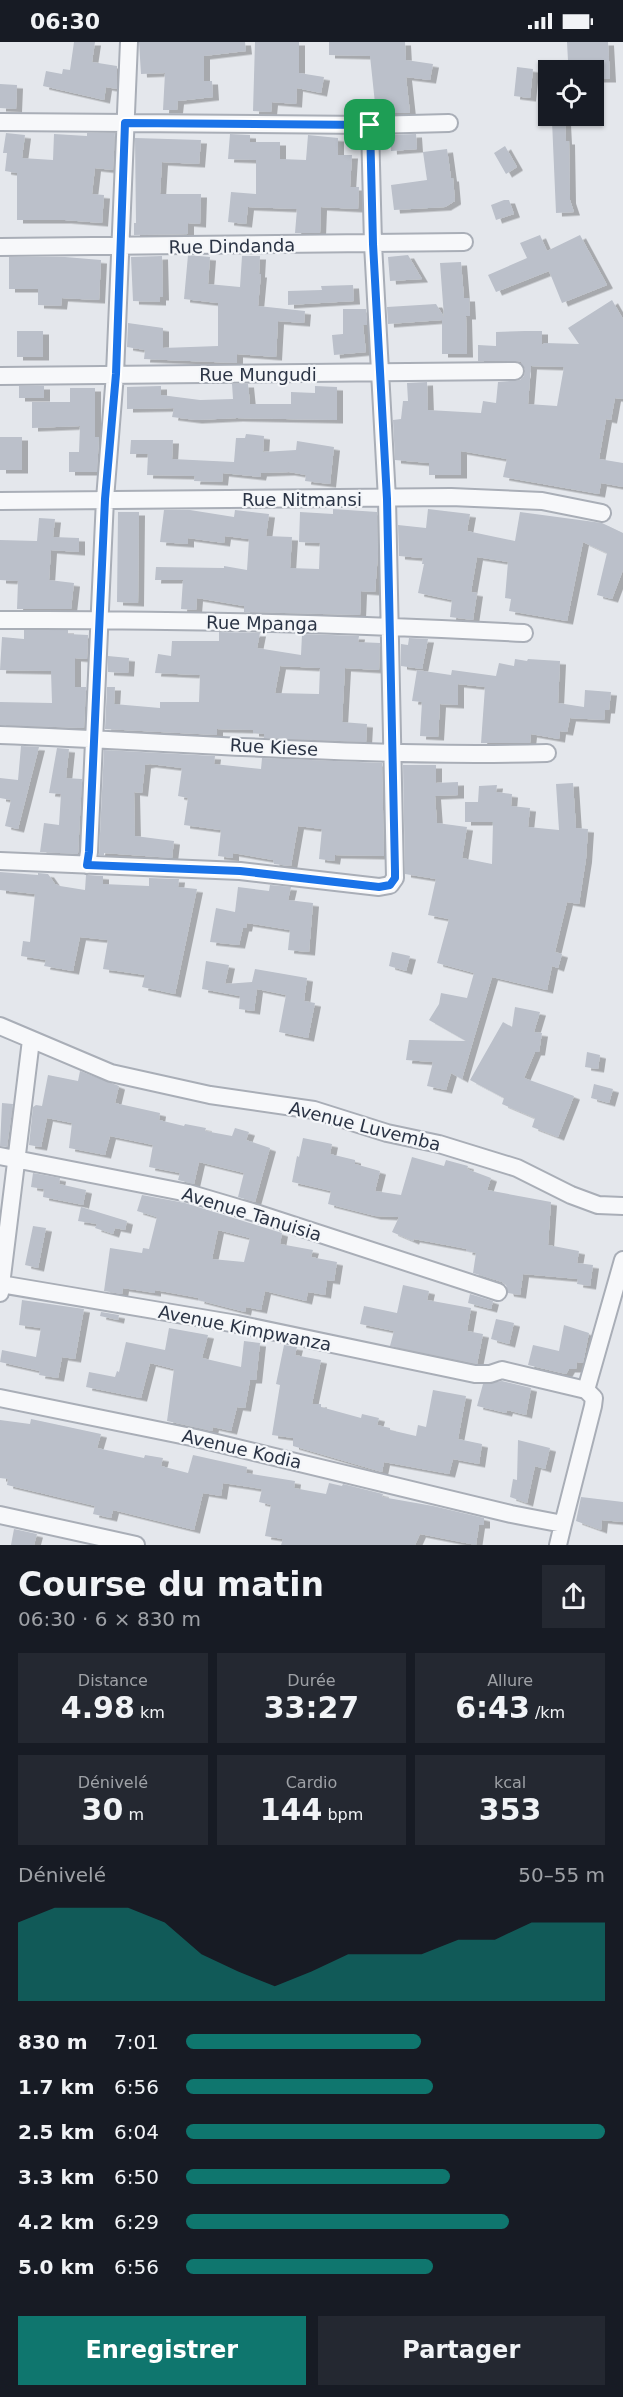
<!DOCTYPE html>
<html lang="fr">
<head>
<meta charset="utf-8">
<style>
	body { margin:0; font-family:"DejaVu Sans",sans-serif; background:#242831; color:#f1f3f6; height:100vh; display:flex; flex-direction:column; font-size:22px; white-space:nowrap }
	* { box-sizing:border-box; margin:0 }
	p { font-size:20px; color:#9ea1a6 }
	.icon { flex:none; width:33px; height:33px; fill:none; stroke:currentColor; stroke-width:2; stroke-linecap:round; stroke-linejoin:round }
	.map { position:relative; height:1503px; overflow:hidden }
	.details { display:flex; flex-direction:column; background:#171b24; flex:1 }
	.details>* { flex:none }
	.tools { position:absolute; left:538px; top:18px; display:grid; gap:12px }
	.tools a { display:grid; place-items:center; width:66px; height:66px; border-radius:0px; background:#171b24; box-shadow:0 2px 4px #0004; font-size:30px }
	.pin { position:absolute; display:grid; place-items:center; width:51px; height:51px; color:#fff; margin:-26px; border-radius:12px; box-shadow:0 3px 9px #0006 }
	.round { display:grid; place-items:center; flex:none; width:63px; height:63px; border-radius:0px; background:#242831 }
	.head { display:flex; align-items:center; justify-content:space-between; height:102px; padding:0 18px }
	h1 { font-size:33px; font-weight:700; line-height:45px }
	.stats { display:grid; grid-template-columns:repeat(3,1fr); gap:9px; height:102px; padding:6px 18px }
	.stats div { display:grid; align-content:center; border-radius:0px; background:#242831; text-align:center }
	.stats b { font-size:30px; font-weight:700 }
	.stats small { font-size:16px; font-weight:400 }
	.stats p { font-size:16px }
	.chart { height:168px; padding:12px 18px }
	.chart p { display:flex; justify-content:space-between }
	.chart svg { width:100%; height:108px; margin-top:6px; fill:#0f766e; opacity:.7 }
	.button { display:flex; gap:12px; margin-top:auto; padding:12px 18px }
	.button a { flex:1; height:69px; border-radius:0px; background:#0f766e; color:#fff; font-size:24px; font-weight:700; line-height:69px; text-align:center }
	.button a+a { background:#242831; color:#f1f3f6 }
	ul { padding:0 18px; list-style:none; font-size:20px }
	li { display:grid; grid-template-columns:96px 72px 1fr; align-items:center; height:45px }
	li i { height:15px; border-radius:8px; background:#0f766e }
	.status { display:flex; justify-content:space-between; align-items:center; height:42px; padding:0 30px; background:#171b24; direction:ltr }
	.status svg { height:16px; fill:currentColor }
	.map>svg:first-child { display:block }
	.building { fill:#bbc0ca; fill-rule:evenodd; filter:url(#shadow) }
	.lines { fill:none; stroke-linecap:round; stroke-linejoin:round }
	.street-casing { stroke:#a9aeb7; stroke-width:20 }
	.street { stroke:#f7f8fa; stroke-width:16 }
	.route-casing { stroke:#fff; stroke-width:12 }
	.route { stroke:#1a73e8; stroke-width:8 }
	.labels { text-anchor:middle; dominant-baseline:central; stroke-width:4.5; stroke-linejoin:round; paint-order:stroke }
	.street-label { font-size:18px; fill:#2b3445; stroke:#f4f6f9 }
</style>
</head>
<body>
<div class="status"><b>06:30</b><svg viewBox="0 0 49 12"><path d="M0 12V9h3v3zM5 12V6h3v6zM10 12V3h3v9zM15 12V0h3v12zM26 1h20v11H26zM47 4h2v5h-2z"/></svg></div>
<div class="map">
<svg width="623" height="1503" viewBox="0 0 623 1503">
	<defs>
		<filter id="shadow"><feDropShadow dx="6" dy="3.5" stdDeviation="0" flood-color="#0004"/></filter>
	</defs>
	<rect width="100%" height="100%" fill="#e4e7ec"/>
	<!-- building -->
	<path class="building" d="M74,0H95L92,20L117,24V47L106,45L104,58L43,44L46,29L62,32L63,27L70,28Z
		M139,0H245L246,9L204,14V39H212L213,55L178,59L177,68H163L165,31L141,32Z
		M255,0H299V31L324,35L321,51L297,46L296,62L272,60L271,70L253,69Z
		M329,0H405L406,18L433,22L430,38L406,35L410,71H376L370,14L329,13Z
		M567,0H608L610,37H594V28H582L581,19H568Z
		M517,25L533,27L530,56L514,54Z
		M0,42L17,43L16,67L0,66Z
		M552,79H565L566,99H569L570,158L574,170L556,171Z
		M6,91L25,93L22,116L53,118L54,92L87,94V91H115L113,128L95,126L92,152L104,153L102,181L65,178H17V131L5,129L7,111H3Z
		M230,92L250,93V100H280V117L306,118L308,93L338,96V113H352L350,145H359L358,167L321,165L320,191H295L297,167L248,165L246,182L228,180L231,150L256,152V118L228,117Z
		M416,92L417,107L391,109L390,93Z
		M135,96L201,98L199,122L162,120L160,152H201L200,182L188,181V192L134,193V181H136Z
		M505,104L517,125L506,132L494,111Z
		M447,107L451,136H453L455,159L445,165L394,168L391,143L427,138L423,110Z
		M504,158H509L514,172L496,178L491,163Z
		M540,193L547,209L580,193L607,243L562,261L549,229L496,250L488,233L527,216L520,201Z
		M188,213L210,215L208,242L240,245L242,214H260L259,232H261L258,264L305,269L304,281L278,279L276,315L237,312V321L144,317L145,308L127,305L128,281L163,286V306L218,304V261L184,257Z
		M408,213L422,237L390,239L388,215Z
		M162,214L163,255H160V260L133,259L131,215Z
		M9,215H65L101,218L99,258L62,256L61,264L38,263V247H9Z
		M461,220L464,256H469L470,274H466L467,312H442V278L388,282L387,265L436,262L444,275L440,221Z
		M353,243L354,259L288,263V249L322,248L321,244Z
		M612,258L623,277V357L615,356L611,378L606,377L599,417L623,421V445L601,441L599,452L503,435L507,417L461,409V433H429V421L395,418L393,378L401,377L403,359H408L407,341L427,340L428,368L481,371L483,359L496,361L498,340L520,338L524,334L525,328L521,320L515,319H478V303L496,304V290L525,289H542V303L545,301L579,302L568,286ZM531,324L564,325L557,364L528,362Z
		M343,267H366L367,283H363L366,310L334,313L332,293L343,292Z
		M17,289H43V315H17Z
		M232,342H248L250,362H291V350L315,351V344L337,345V378L237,376L196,378L172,375L174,366L127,367V345L161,344V353L200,358L233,357Z
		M19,344H44V356H19Z
		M70,346H95V395H99L97,430H69V410H79L80,384L32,386V360H70Z
		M246,392L264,394L263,410L296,408L297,399L334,405L330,442L305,439L306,433L289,430L261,431L260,435L223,431L222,440L194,439L195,434L147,433L148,412H130L131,398H173L172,417L234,420L236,396H245Z
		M0,395H22V428H0Z
		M333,467L377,470L378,512L375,550L361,549L360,573L244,570V564L197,556L196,568L181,567L183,538H155L156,525L224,526V524L247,528L249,497L225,494L224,501L188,496V502L160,500L164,468H190L234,475L235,468L269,472L266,494L292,495L290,526L319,527L320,501L299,500L300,470L333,472Z
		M428,467L470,472L467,489L515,499L520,470L602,481L623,491V528L612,557L597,553L607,511L583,500L567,579L509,569L511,557L505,556L508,520L477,515L471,550L477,551L473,578L450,575L452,558L418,551L424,522H422L423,516L399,514L398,483L426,486Z
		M118,470H139L138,561L117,560Z
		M39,476L55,477L53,495L79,496V510L51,508L49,538L74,541L71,567H17L18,539L0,538V498L37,499Z
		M24,588H68V592L88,593L87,617L75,616V645H86L84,686L0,683V660L52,661L51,629L0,628L2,595L24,597Z
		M219,590L260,591L257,606L301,613L302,592L359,594L358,600L380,601L379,628L345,626L342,680L367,682L366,700L264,696V692L253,691V688L217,687V693L105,687L107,645H115L114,662L160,666V660H199L200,633L155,631L158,612L171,614L172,599H219ZM280,624L320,626L319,652L275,651Z
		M409,596L428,597L422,627L401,624V602L408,603Z
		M108,614L129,616L128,631L108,630Z
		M515,617L527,619L528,617L560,619L558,661L584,665L585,648L611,650L609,668H601H605L604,678L570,676L567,690L560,689L559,697L531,692L530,701H481L485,645L458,642V663L440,662L438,695L420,694L422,660L412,659L417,628L451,633L452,628L496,634L499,621L514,624Z
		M21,704L39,705L18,787L5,784L11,758L0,756V736L18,738Z
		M57,706L69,707L66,736L82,737L78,812L40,810L44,781L59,783L61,752L49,751Z
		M104,708L215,714L214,722L261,727L262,716L382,721L384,814L335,813L334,819L319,817L322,787L298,784L291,824L274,822L273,818L233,811V816L218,814L221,788L184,783L188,756L178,754L182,726L150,722L145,723L142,751L134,750L135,794L174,799L172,816L104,811V813H99Z
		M403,723H436V741L458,740V753L435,754L437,781L467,785L462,816L492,822L493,780H465V760H478L479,744L497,743L496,750L512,752L511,764L530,766L528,785L559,788L556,742L573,741L576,786L588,787L586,817L579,862L567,860L555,910L562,912L558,926L552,924L547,948L492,935L462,1037L451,1031L446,1048L427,1044L433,1020L406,1018L409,998L466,999L429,978L439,962L441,951L467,956L474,931L437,921L449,877L428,873L436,837L405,832Z
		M0,830L38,833V831L48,832L55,842L60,844L85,848L86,833H88L103,834V842L149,844V836L179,837L178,845L197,847L175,952L142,945L145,933L103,927L108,898L80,895L73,929L44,924L46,918L21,914L23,899L30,900L35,852L0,848Z
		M270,843L291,845L288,858L313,861L309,910L288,908L290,888L247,881L246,886H243L239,903L210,900L216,866L235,870L238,845L269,849Z
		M392,910L410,914L406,929L389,924Z
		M206,919L229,923L225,942L252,940L255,927L307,936L304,959L315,961L308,996L279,990L286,953L257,947L254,969L239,967L240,954L202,947Z
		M515,965L540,970L534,990L542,991L539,1010H535L524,1036L574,1054L558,1095L532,1085L535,1076L502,1062L504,1056L470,1038L503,980L512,985Z
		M587,1010L600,1013L598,1027L585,1025Z
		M80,1029L119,1044L115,1061L160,1071L159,1078L184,1084L185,1082L206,1086L205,1089L232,1094L235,1086L249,1090L246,1098L270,1106L255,1160L238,1155L244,1131L199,1120L194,1142L178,1138L180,1131L149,1125L153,1103L110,1094L105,1113L69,1106L72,1081L47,1076L41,1105L29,1103L33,1065L36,1063L42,1064L48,1033L78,1039Z
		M594,1042L613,1047L609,1061L591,1056Z
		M2,1061L13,1062L7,1105L0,1104Z
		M303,1096L332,1102L330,1112L355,1118V1122L380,1129L375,1149L401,1153L412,1115L444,1124L446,1118L468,1124L467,1127L491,1136L487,1148L551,1160L548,1203L579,1209L577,1221L593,1223L590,1244L577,1242L578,1237L523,1232L520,1253L508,1251L506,1243L502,1240L473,1231L476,1211L466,1209L467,1207L414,1197L413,1199L392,1190L399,1175L375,1174L328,1162L331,1149L292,1140L297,1114L299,1115Z
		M33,1131L60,1136L59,1142L86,1148L83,1163L43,1155L44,1147L31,1145Z
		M142,1153L185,1161L282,1191L280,1202L313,1208L311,1215L337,1220L334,1239L327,1238L325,1253L308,1250L306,1259L265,1249L261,1268L246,1265L245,1270L198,1258L199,1256L155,1248V1251L123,1246L122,1252L104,1249L110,1206L142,1211L143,1206L149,1207L157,1175L137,1169ZM218,1188L250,1196L244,1220L212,1217Z
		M81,1165L127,1179L125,1188L115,1186L113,1192L95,1186L97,1182L78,1179Z
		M33,1184L46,1186L38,1226L25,1223Z
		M403,1243L429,1249L427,1258L471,1266L467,1289L483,1292L477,1322L390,1304L394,1289L360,1282L364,1264L397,1271Z
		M470,1252L493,1259L491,1267L468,1261Z
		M22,1258L84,1267L75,1317L62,1315L58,1336L39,1333L40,1329L0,1320L2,1308L36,1315L41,1286L19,1283Z
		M101,1270L119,1273L118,1278L100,1274Z
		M496,1277L514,1281L509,1302L491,1297Z
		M564,1283L589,1291L583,1321L577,1320L576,1327H569L566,1332L528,1323L533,1303L559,1309Z
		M169,1286L208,1293L202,1316L241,1325L244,1299L260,1301L256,1338H250L245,1366L237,1365L231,1389L213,1385L212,1389L167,1379L174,1327L150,1321L141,1356L86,1345L89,1330L115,1335L117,1329L119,1330L126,1300L165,1308Z
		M284,1303L297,1305L295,1313L321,1318L312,1362H321V1365L361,1376L362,1372L379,1376L377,1383L390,1386V1388L416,1394L418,1383L426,1385L433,1348L466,1354L458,1397L482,1402L479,1422L453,1417L449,1432L384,1420L382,1430L293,1404V1396L272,1393L280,1343L276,1342Z
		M502,1339L531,1346L526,1373L507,1368L506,1371L477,1364L483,1342Z
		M31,1377L101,1392L97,1406L144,1416L145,1413L163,1416L161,1424L188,1431L193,1413L247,1425L246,1431L295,1439L294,1446L326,1452L329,1441L342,1444L343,1442L383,1452L382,1455L433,1464L484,1476V1483H479L476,1503L420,1492L415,1503H281L283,1497L265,1494L271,1463L259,1460L262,1447L223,1441L221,1454L203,1451L194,1488L113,1468L111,1476L93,1472L95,1464L7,1443L8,1437L0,1436V1378L30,1382Z
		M518,1398L550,1406L545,1427L535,1424L527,1461L510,1455L513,1437L517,1438Z
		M581,1455L623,1460V1480L602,1478L601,1488L576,1479Z
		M14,1487L37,1492L34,1503H11Z"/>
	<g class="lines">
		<defs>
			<path id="street" d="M0,80L370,83L449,81
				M0,205L464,200
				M0,334L515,329
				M0,459L451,455L542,459L602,471
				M0,578C175,577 350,582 524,591
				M0,693C182,700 365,716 547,711
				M0,819L240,829L379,845L390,843L395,836L387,457L373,202L370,83
				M87,823L89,810L105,457L115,332L129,0
				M0,984L111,1031L210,1053L314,1068L387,1091L439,1102L517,1126L571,1153L598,1163L623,1164
				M0,1114L188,1151L259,1172L498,1250
				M0,1242L237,1282L475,1332H490L502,1328L586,1348L594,1356L593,1364L563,1482
				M0,1251L31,998
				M586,1348L623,1218
				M0,1356L196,1396L511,1472L563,1482L558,1503
				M0,1473L136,1503"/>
		</defs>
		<!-- street casing -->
		<use href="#street" class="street-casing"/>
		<!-- street -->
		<use href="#street" class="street"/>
	</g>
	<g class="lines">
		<defs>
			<path id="route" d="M125,81L370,83L373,202L387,457L395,829V836L390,843L379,845L240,829L87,823L89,810L105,457L116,332Z"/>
		</defs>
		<!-- route casing -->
		<use href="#route" class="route-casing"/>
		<!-- route -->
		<use href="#route" class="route"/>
	</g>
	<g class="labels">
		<!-- street labels -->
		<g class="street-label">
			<text transform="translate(232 204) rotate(-1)">Rue Dindanda</text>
			<text x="258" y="332">Rue Mungudi</text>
			<text x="302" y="457">Rue Nitmansi</text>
			<text transform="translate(262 581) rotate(1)">Rue Mpanga</text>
			<text transform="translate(274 705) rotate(3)">Rue Kiese</text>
			<text transform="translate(365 1084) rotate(14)">Avenue Luvemba</text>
			<text transform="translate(252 1172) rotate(17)">Avenue Tanuisia</text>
			<text transform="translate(245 1286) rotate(11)">Avenue Kimpwanza</text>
			<text transform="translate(242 1407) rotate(13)">Avenue Kodia</text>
		</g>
	</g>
</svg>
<div class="tools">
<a><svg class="icon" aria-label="locate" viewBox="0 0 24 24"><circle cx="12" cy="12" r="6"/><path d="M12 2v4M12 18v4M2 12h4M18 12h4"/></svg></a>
</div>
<div class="pin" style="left:370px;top:83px;background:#1e9e55"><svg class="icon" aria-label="arrive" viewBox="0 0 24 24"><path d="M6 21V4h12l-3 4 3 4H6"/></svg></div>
</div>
<section class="details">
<div class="head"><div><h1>Course du matin</h1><p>06:30 · 6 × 830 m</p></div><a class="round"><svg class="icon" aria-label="share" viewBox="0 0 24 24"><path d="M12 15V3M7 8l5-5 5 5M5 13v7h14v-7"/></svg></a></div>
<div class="stats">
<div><p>Distance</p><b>4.98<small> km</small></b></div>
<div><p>Durée</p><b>33:27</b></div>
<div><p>Allure</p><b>6:43<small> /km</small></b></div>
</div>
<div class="stats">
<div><p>Dénivelé</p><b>30<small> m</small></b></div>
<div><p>Cardio</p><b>144<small> bpm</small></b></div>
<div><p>kcal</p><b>353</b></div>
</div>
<div class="chart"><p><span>Dénivelé</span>50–55 m</p>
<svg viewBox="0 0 160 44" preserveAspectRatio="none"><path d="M0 44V12L10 6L20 6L30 6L40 12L50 25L60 32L70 38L80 32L90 25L100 25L110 25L120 19L130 19L140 12L150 12L160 12V44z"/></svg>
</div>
<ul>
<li><b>830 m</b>7:01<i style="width:56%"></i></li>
<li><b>1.7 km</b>6:56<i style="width:59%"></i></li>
<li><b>2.5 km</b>6:04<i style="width:100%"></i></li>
<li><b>3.3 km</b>6:50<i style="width:63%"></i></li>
<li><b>4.2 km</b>6:29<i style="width:77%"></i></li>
<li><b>5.0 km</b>6:56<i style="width:59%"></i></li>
</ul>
<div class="button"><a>Enregistrer</a><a>Partager</a></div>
</section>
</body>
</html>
